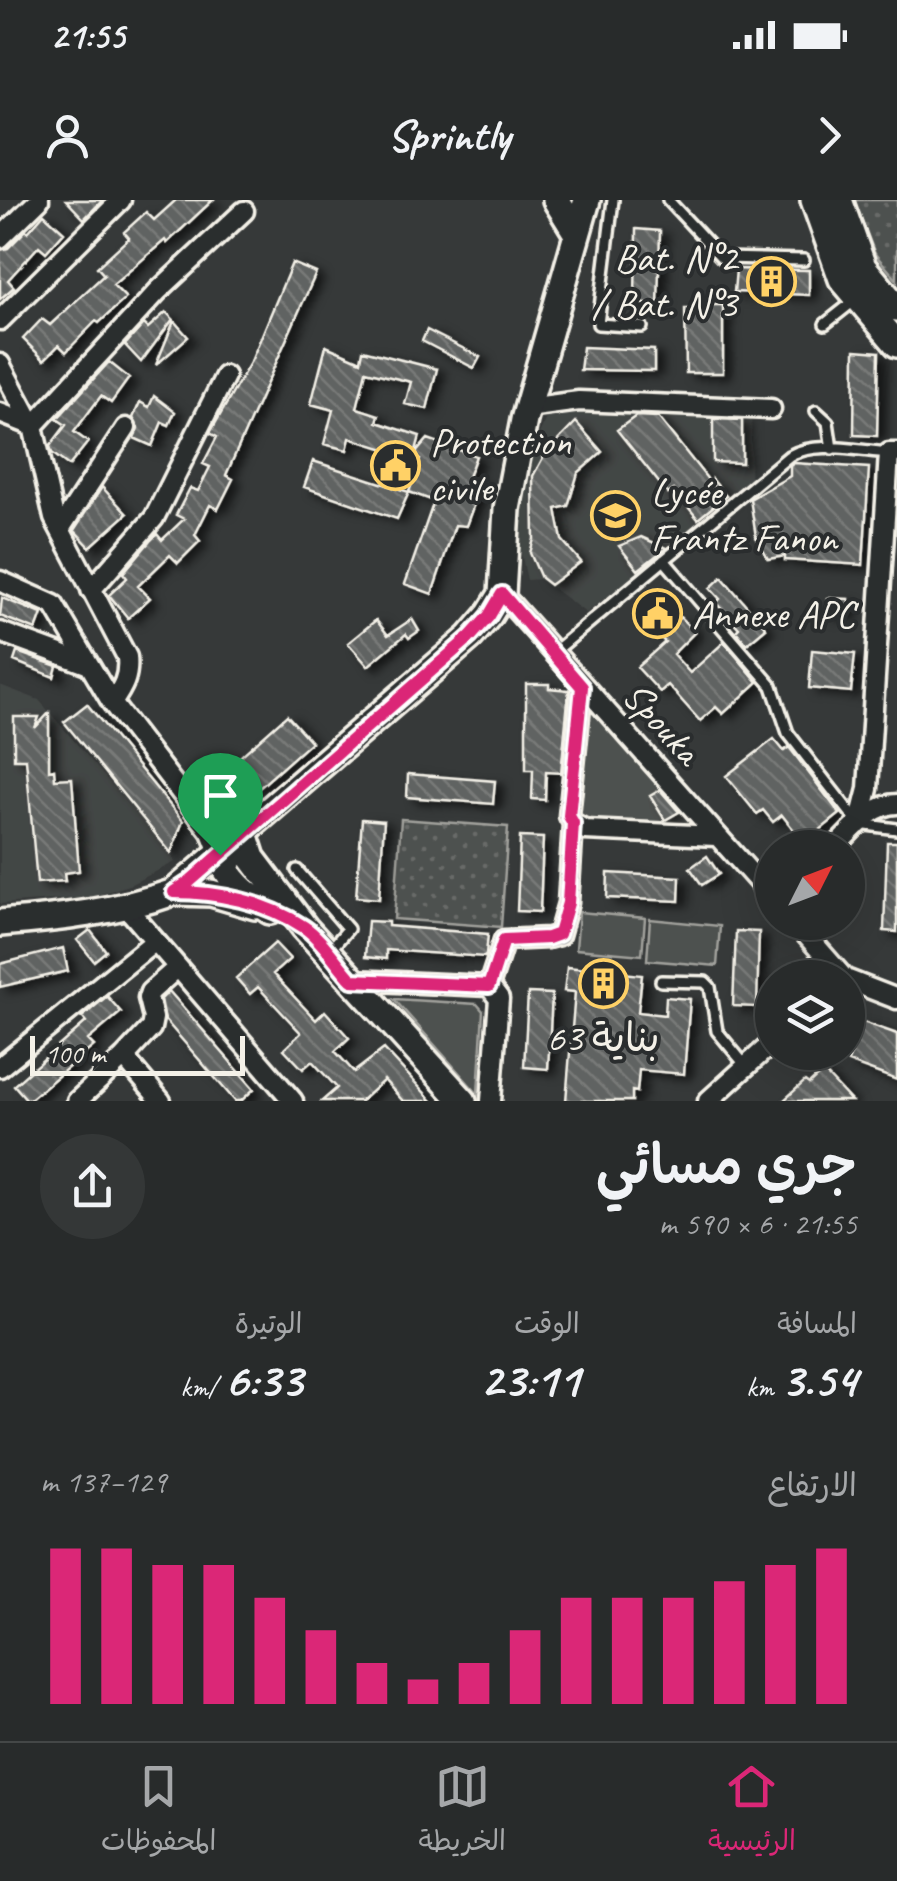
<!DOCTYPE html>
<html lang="ar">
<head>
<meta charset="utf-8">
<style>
	body { margin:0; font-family:Caveat,"Playpen Sans Arabic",sans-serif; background:#343737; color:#f1f3f6; direction:rtl; height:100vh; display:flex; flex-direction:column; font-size:38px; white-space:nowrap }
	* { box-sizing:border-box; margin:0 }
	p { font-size:32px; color:#a5a7a9 }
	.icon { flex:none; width:55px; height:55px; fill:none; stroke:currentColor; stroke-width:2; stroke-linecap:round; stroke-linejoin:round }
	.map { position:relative; height:901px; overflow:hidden; direction:ltr }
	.panel { display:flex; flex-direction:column; background:#282b2b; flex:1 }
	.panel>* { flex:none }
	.needle { width:65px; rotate:48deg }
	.fabs { position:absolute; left:755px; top:630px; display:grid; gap:20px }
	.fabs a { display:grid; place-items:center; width:110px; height:110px; border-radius:50%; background:#282b2b; box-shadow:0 10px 40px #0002,0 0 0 2px #444747; font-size:50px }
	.scale { position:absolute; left:30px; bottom:25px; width:215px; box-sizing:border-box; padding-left:10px; border:5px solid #f4f1e8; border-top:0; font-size:28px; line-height:35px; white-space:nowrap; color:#f4f1e8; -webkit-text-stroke:8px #2a2d2e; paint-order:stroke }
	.pin { position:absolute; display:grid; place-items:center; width:85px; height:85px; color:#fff; margin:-102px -42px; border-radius:50% 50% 50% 0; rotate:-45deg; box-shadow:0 0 10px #0007 }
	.pin .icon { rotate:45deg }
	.round { display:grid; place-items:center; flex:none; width:105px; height:105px; border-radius:52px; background:#343737 }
	.headline { display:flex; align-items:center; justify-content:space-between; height:170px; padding:0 40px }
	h1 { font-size:55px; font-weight:600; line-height:75px }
	.stats { display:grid; grid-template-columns:repeat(3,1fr); gap:15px; height:170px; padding:10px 40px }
	.stats div { display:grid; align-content:center }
	.stats b { font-size:50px; font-weight:600 }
	.stats small { font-size:28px; font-weight:400 }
	.stats p { font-size:28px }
	.chart { height:280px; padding:20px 40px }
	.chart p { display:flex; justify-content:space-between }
	.chart svg { width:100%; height:180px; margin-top:10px; stroke:#db2777; stroke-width:6 }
	.status { display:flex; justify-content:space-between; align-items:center; height:70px; padding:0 50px; background:#282b2b; direction:ltr }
	.status svg { height:28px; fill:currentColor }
	header { display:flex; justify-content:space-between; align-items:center; height:130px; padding:0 40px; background:#282b2b; font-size:45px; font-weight:600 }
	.tab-bar { display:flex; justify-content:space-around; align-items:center; height:140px; border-top:2px solid #444747; background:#282b2b; font-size:28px; color:#a5a7a9 }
	.tab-bar a { display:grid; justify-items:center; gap:5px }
	.tab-bar .current { color:#db2777 }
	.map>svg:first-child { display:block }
	.built { fill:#434645 }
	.green { fill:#4e514f; stroke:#a1a19c; stroke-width:2.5 }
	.park { fill:url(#park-dots); stroke:#a1a19c; stroke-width:2.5 }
	.building { fill:url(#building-back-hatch); stroke:#f4f1e8; stroke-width:2.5; filter:url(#shadow) }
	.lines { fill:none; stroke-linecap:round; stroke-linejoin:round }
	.lane-casing { stroke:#f4f1e8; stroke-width:16 }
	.street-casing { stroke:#f4f1e8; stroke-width:25 }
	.secondary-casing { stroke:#f4f1e8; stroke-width:32 }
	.lane { stroke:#2a2d2e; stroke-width:9 }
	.street { stroke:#2a2d2e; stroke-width:18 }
	.secondary { stroke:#2a2d2e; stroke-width:25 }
	.route-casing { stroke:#fff; stroke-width:20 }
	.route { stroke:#db2777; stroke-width:12 }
	.labels { text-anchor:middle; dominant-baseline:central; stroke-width:8; stroke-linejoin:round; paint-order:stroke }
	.poi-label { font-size:40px; fill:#f4f1e8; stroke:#2a2d2e; text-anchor:start }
	.street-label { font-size:40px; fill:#f4f1e8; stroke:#2a2d2e }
</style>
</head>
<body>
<div class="status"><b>21:55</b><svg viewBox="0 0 49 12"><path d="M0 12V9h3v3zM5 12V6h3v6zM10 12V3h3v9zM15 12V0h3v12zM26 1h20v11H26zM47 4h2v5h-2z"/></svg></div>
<header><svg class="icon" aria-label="forward" viewBox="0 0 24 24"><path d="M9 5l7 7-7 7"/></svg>Sprintly<svg class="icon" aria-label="person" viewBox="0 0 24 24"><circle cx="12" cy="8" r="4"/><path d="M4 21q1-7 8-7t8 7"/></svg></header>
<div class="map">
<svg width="897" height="901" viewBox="0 0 897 901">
	<defs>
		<pattern id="park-dots" width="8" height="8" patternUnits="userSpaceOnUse" patternTransform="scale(2.5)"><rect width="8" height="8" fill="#4e514f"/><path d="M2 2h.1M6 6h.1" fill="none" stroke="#686a68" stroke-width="1.8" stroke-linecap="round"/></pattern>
		<pattern id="building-back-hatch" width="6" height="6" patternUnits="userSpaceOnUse" patternTransform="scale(2.5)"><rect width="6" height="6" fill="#616362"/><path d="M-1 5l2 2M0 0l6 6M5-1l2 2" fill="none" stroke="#787a78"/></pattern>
		<filter id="shadow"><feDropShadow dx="8" dy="4.5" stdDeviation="5" flood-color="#0009"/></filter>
	</defs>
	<rect width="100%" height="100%" fill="#363939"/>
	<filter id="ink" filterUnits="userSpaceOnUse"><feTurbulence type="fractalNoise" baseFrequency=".01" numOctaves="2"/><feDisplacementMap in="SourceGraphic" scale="20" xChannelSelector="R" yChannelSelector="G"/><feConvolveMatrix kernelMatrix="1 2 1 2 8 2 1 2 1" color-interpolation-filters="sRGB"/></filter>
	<g filter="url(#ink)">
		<!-- built -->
		<path class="built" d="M557,194L752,200L750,286L586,413L541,379L527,380L519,343L521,288L533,247Z
			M0,485L39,500L171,653L175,662L129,685L92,697L0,704Z"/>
		<!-- green -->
		<path class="green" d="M593,508L694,618L693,624L689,627L594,621L580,614L586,513Z
			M579,712L645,718L642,755L576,749Z
			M650,719L720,726L717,766L647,760Z
			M394,799L477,804L483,811L478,894Z"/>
		<!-- park -->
		<path class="park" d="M854,0H897V80L875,54Z
			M401,619L508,627L501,727L394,719Z"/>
		<!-- building -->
		<path class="building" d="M66,0H103L84,19Z
			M176,0H213L167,43L165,40L113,85L126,98L99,123L96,121L66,152L59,145L44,160L23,139L42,119L50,125L104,75L97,67L129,38L124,32L146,12L154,20Z
			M44,14L64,32L46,52L39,46L8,80L14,87L0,99V50L8,48L26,30L28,32Z
			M636,29L660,31L658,105L635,103Z
			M292,63L316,73L226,275L233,279L218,309L210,305L195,335L200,341L178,363L170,355L138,386L150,398L128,418L109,395L127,378L123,373L151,340L157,334L162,340L184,319L176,315L190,288L198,291L210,267L203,264L217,237L210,233L252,159Z
			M736,69L809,70V95L734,92Z
			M703,105H723V173H686L685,108H703Z
			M166,112L173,119L141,162L125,145L144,124L148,128Z
			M174,121L188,137L156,165Z
			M427,130L480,157L474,168L422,141Z
			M326,146L361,161L363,150L437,169L427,209L405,204L411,182L366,171L357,208L379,215L377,222L420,236L415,254L428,239L476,256L468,277L482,282L466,326L455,325L432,394L405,384L434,301L409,292L420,260L350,238L347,250L324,244L333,210L311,204Z
			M583,147L654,150V171L580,170Z
			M855,150L879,152L877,236L854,235Z
			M109,162L129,178L111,203L101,196L74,232L88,242L69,266L52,253L50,246L66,225L57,219Z
			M154,196L175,212L169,225L162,222L152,246L134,238L138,228L133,218L140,202L149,207Z
			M636,216L658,217L713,286V280L726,296L698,319L674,290L668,294L617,230Z
			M713,219L742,220V263L713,262Z
			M576,222L602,252L578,273L568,306L556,309L562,340L581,362L550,385L541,378L530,353L534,339L533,276L545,254Z
			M313,261L409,292L397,319L304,287Z
			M794,263L869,268L863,365L785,360V356L768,359L756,337L750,299L790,276V266Z
			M102,287L127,314L90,347L74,330Z
			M641,337L666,348L638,370L619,346Z
			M722,377L766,428L747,444L736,431L739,428L716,403L720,399L710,388Z
			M2,398L42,414L36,430L0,416Z
			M828,398L849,399L848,415L827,414Z
			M655,404L674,424L680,417L695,432L673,454L690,473L724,442L758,482L723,514L716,507L700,521L668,485L660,492L637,467L665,442L641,418Z
			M412,419L419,431L409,438L406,434L368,466L348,443L376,420L388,435Z
			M812,450L855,454L851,492L809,488Z
			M17,452L57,466L54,477L14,461Z
			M526,484H549V488L569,490L561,573L546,572L545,600L532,599L533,570H526Z
			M87,504L183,621L171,653L64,522Z
			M49,513V570L54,569L55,579L72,578L79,671L64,673L65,681L37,683L26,559H14V517H39L35,528Z
			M287,515L311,542L257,590L233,563Z
			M774,539L784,551L789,547L840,614L804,643L782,615L773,622L763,610L757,614L726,576Z
			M408,574L495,581L493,604L407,597Z
			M660,590L679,612L665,620L650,596Z
			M362,619L384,621L379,699L356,697Z
			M520,637L543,638L540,712L517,711Z
			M887,642H897V732L884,731Z
			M707,656L719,674L702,685L690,668Z
			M608,673L680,677L679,701L607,698Z
			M368,721L388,722V726L488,734L486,754L485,757L386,750V759L365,757Z
			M90,730L106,751L94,761L77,740Z
			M736,731L759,732L757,807L733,806Z
			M275,743L290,759L273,774L316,820L325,811L349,838L335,851L354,872L384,849L432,901H403L384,880L361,901H322L337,888L312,861L303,869L284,849L301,833L258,787L250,794L236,778Z
			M63,748L68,771L0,787V764Z
			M567,767L642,775L638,812L665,815L666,797L690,799L684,874L639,870L637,892L632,891V901H566L575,792L564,791Z
			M169,791L254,889L241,901H235L165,820L161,799Z
			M528,793L552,794L548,869L524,867Z
			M107,796L121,812L88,840L94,846L28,901L14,885L86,822L82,817Z
			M863,822L897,834V880L848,862Z
			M823,871L851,901H783L805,881L809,884Z"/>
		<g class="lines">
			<defs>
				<path id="lane" d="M613,0L598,124L642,127
					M668,0L722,58L804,60
					M825,124L854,101
					M816,211L828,222L832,249
					M664,360L772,486L788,533L859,624L897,629
					M554,452L789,256C816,240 858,251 889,253
					M297,670L348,729L329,751
					M661,781L705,782L710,787L717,831L746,866"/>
				<path id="street" d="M0,38L39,0
					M0,120L121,0
					M0,164L33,226L54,318L127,457C129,477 123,487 112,503
					M527,208L579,201L771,209
					M0,213L33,226L158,91L244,11
					M60,329L126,228
					M0,381L54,405L112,503L211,632L220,655
					M91,390L154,318L225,176
					M502,394L772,697
					M0,432L87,464
					M573,623L585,630L716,636
					M859,624L868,589L889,253H897
					M834,648C852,631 871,604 897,604
					M127,708L293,901
					M795,722L844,778
					M352,780L489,786L499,799L491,901
					M848,780L897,799
					M489,786L504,740L548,738L559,735L568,703L573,623L569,616L582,487
					M124,857L151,828L153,818L148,798L150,792L177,768
					M0,867L154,742
					M77,901L124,857L161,901
					M708,901L772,843"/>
				<path id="secondary" d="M556,0L577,34
					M814,0L842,79L897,144
					M839,0L863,67L897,108
					M244,633L252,658L305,728L463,901
					M232,657L220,655C228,682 248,695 270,711
					M174,692L211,693L255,706
					M0,723C60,718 117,712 174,692L470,437L489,415L502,394L507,309L524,220L587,0"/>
			</defs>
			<!-- lane casing -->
			<use href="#lane" class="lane-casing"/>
			<!-- street casing -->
			<use href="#street" class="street-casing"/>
			<!-- secondary casing -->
			<use href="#secondary" class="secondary-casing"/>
			<!-- lane -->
			<use href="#lane" class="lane"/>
			<!-- street -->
			<use href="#street" class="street"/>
			<!-- secondary -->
			<use href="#secondary" class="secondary"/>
		</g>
	</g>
	<g class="lines" filter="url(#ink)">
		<defs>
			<path id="route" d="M502,394L582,487L569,616L573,623L568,703L559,734L548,738L504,740L489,786L352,780C337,764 322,739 304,727C267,702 217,692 174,692L189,682L470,437L489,416Z"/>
		</defs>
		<!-- route casing -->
		<use href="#route" class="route-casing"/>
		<!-- route -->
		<use href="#route" class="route"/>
	</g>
	<!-- icons -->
	<defs>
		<symbol id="building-ring" viewBox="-11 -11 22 22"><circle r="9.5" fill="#2a2d2e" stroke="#ffd166" stroke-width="1.5"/><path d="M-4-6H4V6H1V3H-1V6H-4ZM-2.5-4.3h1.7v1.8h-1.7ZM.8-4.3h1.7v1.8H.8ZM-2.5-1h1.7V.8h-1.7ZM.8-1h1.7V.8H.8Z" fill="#ffd166"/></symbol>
		<symbol id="civic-ring" viewBox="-11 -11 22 22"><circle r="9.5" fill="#2a2d2e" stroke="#ffd166" stroke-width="1.5"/><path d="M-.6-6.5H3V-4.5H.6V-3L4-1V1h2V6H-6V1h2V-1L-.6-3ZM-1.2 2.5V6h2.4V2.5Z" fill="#ffd166"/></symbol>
		<symbol id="school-ring" viewBox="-11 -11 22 22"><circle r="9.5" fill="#2a2d2e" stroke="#ffd166" stroke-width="1.5"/><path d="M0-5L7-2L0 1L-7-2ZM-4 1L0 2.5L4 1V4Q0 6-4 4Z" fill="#ffd166"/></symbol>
	</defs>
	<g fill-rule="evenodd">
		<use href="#building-ring" x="744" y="54" width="55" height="55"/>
		<use href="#civic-ring" x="368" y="238" width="55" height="55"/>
		<use href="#school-ring" x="588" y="288" width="55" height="55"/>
		<use href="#civic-ring" x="630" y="386" width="55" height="55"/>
		<use href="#building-ring" x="576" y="756" width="55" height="55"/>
	</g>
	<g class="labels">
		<!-- poi labels -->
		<g class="poi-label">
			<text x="737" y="58" text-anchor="end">Bat. N°2<tspan x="737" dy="46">/ Bat. N°3</tspan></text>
			<text x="430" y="242">Protection<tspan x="430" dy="46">civile</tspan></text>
			<text x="651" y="292">Lycée<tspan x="651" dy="46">Frantz Fanon</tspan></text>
			<text x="692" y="414">Annexe APC</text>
			<text x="603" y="838" text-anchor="middle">بناية 63</text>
		</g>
		<!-- street labels -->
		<g class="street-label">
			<text transform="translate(662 523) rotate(48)">Spouka</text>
		</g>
	</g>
</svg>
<div class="fabs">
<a><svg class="needle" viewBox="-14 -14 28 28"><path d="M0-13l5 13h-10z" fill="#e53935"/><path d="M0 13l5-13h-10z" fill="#a5a7a9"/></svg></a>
<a><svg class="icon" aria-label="layers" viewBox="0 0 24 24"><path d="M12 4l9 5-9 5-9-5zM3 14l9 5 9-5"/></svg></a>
</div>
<div class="scale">100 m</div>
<div class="pin" style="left:220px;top:655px;background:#1e9e55"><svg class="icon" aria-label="arrive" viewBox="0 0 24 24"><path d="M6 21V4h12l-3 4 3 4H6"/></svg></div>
</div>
<section class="panel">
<div class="headline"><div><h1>جري مسائي</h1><p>21:55 · 6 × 590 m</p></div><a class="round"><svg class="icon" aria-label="share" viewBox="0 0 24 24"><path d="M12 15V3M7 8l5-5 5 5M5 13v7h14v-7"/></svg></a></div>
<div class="stats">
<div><p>المسافة</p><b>3.54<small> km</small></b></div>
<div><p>الوقت</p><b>23:11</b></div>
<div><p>الوتيرة</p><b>6:33<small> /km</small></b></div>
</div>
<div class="chart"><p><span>الارتفاع</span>129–137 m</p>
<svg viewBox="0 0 160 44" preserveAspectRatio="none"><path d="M5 44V6M15 44V6M25 44V10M35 44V10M45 44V18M55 44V26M65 44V34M75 44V38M85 44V34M95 44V26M105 44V18M115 44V18M125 44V18M135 44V14M145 44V10M155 44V6"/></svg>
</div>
</section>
<nav class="tab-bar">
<a class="current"><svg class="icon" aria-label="home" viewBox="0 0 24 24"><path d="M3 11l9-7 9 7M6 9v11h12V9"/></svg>الرئيسية</a>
<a><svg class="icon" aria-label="map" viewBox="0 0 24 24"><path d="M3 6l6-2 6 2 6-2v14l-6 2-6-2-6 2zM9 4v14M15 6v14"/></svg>الخريطة</a>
<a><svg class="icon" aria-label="saved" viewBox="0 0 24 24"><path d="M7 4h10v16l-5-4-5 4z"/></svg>المحفوظات</a>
</nav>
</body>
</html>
